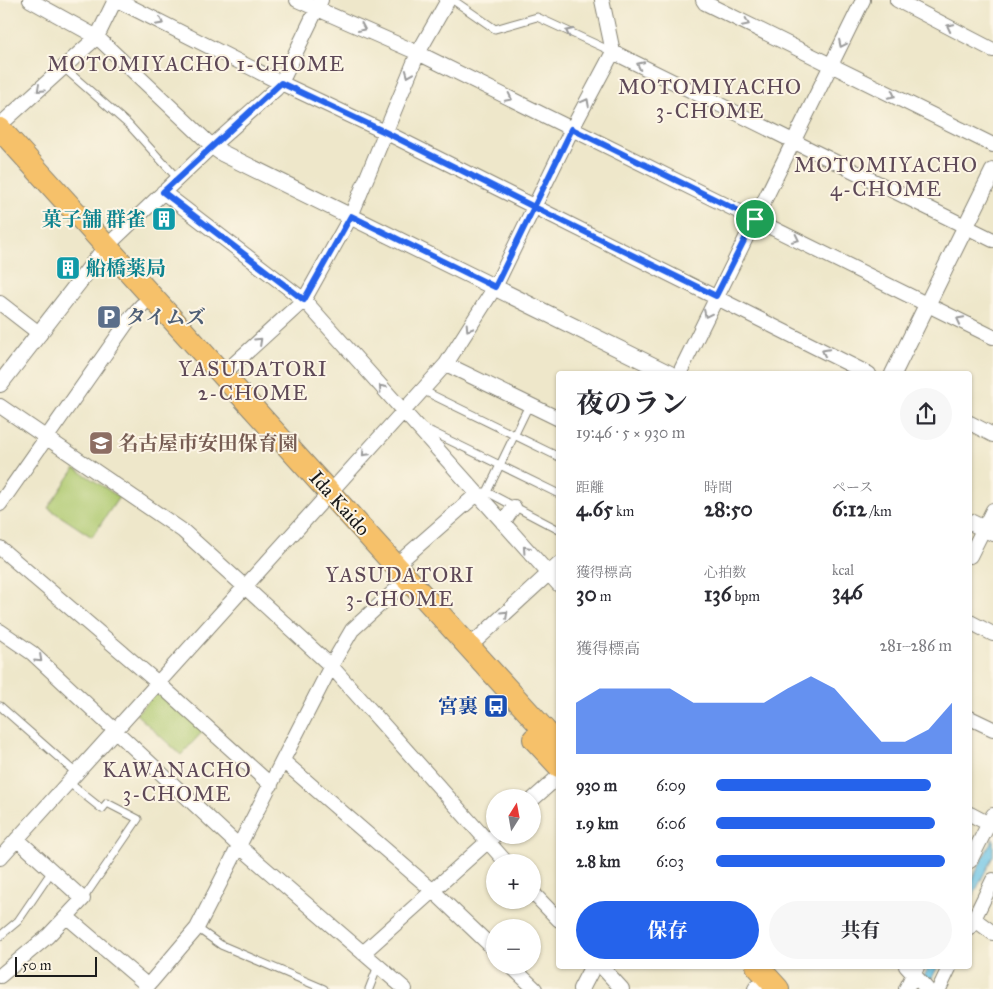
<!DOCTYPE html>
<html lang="ja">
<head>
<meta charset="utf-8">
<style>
	body { margin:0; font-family:"IM FELL Great Primer","Noto Serif JP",serif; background:#f7f7f7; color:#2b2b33; height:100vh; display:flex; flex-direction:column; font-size:19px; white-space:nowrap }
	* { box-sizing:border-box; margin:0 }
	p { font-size:16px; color:#7c7c81 }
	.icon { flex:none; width:28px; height:28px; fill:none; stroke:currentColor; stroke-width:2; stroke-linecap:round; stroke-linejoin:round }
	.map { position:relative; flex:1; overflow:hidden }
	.side { position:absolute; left:556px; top:371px; width:416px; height:598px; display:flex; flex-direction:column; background:#fff; border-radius:5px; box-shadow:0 1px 4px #0004 }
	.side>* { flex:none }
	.needle { width:32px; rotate:11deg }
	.fabs { position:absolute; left:486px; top:789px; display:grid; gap:10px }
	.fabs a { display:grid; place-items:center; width:55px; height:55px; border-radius:50%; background:#fff; box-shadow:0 1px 4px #0004; font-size:25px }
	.scale { position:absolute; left:15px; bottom:12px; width:82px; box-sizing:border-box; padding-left:5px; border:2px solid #1c1c1c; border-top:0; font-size:14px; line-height:18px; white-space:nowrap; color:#1c1c1c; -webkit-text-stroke:4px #fcf5e5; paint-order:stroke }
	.pin { position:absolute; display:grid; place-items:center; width:42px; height:42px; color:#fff; margin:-21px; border:2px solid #fff; border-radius:50%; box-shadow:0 1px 5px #0007 }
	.round { display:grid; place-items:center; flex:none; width:52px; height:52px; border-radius:26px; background:#f7f7f7 }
	.head { display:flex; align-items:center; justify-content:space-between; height:85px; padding:0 20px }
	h1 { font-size:28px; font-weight:700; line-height:38px }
	.metrics { display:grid; grid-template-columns:repeat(3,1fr); gap:8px; height:85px; padding:5px 20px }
	.metrics div { display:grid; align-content:center }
	.metrics b { font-size:21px; font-weight:700 }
	.metrics small { font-size:14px; font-weight:400 }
	.metrics p { font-size:14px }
	.chart { height:140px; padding:10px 20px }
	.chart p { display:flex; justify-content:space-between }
	.chart svg { width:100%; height:90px; margin-top:5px; fill:#2563eb; opacity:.7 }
	.primary-button { display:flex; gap:10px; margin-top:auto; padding:10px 20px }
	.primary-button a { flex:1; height:58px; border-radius:30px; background:#2563eb; color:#fff; font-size:20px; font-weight:700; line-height:58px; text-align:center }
	.primary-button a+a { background:#f7f7f7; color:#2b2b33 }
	ul { padding:0 20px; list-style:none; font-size:16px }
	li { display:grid; grid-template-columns:80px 60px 1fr; align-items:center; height:38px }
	li i { height:12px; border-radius:6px; background:#2563eb }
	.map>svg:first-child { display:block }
	.green { fill:#aec970; stroke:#657246 }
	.water { fill:#68c2e6; stroke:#426f81 }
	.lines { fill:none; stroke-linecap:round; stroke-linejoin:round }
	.service-casing { stroke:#858273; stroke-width:9 }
	.minor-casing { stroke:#858273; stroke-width:16 }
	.tertiary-casing { stroke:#858273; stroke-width:18 }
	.trunk-casing { stroke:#858273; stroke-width:24 }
	.service { stroke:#fff; stroke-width:7 }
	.minor { stroke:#fff; stroke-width:14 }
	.tertiary { stroke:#fff; stroke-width:16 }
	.trunk { stroke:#f6c16b; stroke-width:22 }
	.oneway { stroke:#999 }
	.route-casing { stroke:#fff; stroke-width:10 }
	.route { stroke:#2563eb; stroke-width:6 }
	.labels { text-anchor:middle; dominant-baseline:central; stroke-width:4; stroke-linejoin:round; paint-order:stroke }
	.culture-label { font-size:20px; font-weight:bold; fill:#0d838f; stroke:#fcf5e5; text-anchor:end }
	.service-label { font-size:20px; font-weight:bold; fill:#4e5e75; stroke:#fcf5e5; text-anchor:start }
	.education-label { font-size:20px; font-weight:bold; fill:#785e54; stroke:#fcf5e5; text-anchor:start }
	.street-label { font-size:20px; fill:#1c1c1c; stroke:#fcf5e5 }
	.transit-label { font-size:20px; font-weight:bold; fill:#164399; stroke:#fcf5e5; text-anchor:end }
	.neighbourhood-label { font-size:21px; letter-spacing:1px; fill:#5e4957; stroke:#fcf5e5 }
</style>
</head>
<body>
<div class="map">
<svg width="993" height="989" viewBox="0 0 993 989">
	<rect width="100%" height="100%" fill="#fcf5e5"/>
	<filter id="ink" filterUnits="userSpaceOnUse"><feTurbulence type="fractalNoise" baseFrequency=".02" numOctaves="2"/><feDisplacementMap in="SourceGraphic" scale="10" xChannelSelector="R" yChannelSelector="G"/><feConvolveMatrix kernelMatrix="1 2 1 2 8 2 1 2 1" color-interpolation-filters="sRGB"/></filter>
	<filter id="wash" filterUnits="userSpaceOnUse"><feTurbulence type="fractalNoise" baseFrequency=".0096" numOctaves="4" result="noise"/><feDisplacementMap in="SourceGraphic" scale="20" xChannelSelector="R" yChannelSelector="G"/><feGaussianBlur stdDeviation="1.12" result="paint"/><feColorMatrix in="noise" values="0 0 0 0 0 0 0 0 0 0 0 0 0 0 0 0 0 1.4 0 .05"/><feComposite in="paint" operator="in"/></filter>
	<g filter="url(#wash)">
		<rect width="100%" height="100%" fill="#eee7ca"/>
		<!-- green -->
		<path class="green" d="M75,468L119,497L92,537L48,508Z
			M159,690L204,730L181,755L136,714Z"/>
		<!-- water -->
		<path class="water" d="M993,838V856L970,902V884Z
			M929,966H938L929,984L918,989Z"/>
	</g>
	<g filter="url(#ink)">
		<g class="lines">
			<defs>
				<path id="service" d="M453,0L495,29L537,17L613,52
					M64,68L129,125L178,179
					M422,390L559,457
					M424,428L559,494
					M482,492H487L559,530
					M487,492L529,405
					M0,706L76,773
					M68,782L102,809L107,803L138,819L83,899
					M197,928L221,945L324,989
					M0,936L18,921L52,871
					M369,989L378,966"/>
				<path id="minor" d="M30,0L97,37L212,146
					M117,0L281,83L385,132L869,374
					M297,0L418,53L993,337
					M703,0L705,3L993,145
					M897,0L993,50
					M613,52L993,240
					M0,125L97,37L115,0
					M163,192L304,300L559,585
					M107,246L212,146L276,89L281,83L321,0
					M0,303L40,334
					M446,364L559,419
					M223,374L304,300L351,216L418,53L448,0
					M679,374L863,0
					M0,406L183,531L245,587L331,666L506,862
					M970,423L993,435
					M0,504L131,317L142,305
					M503,523L514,507
					M0,548L158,683L271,785
					M970,556L993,510
					M396,565L477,494
					M970,622L993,634
					M0,631L32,653L239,846L405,989
					M469,647L559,564
					M970,718L993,729
					M283,761L432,890L495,950
					M532,800L559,776
					M970,814L989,824
					M0,858L446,364L495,287L572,129L613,52L602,0
					M970,861L993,815
					M532,892L559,920
					M67,917L148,986
					M974,919L993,933
					M970,927L993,880
					M363,953L495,835
					M510,965L535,989
					M601,966L622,989
					M906,966L927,989
					M0,976L48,936L83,899L17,839
					M145,989L197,928L331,666L352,630L398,588
					M755,989L757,986
					M906,989L917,967
					M939,989L950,966"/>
				<path id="tertiary" d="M212,146L222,153L670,374
					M893,374L993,171
					M0,384L107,246
					M970,522L993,533
					M581,989L593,966"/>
				<path id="trunk" d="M0,129L559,746
					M534,739L559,766
					M757,966L778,989"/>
			</defs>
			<!-- service casing -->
			<use href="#service" class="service-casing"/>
			<!-- minor casing -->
			<use href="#minor" class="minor-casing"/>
			<!-- tertiary casing -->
			<use href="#tertiary" class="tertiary-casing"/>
			<!-- trunk casing -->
			<use href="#trunk" class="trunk-casing"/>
			<!-- service -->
			<use href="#service" class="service"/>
			<!-- minor -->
			<use href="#minor" class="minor"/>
			<!-- tertiary -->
			<use href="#tertiary" class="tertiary"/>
			<!-- trunk -->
			<use href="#trunk" class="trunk"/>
		</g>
		<!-- one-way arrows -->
		<defs><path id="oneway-chevron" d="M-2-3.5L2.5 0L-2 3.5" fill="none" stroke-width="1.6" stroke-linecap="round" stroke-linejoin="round" transform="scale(1.25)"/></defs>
		<g class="oneway">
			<use href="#oneway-chevron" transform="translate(160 22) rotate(27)"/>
			<use href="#oneway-chevron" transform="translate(746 23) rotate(26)"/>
			<use href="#oneway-chevron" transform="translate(950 27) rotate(-153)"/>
			<use href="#oneway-chevron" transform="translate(362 28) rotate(24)"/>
			<use href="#oneway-chevron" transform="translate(569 32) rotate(-155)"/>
			<use href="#oneway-chevron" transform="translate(842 44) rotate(116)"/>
			<use href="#oneway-chevron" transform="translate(640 65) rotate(-154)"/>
			<use href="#oneway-chevron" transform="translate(409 74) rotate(112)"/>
			<use href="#oneway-chevron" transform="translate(40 89) rotate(138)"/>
			<use href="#oneway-chevron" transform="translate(892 95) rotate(26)"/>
			<use href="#oneway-chevron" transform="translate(509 98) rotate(26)"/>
			<use href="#oneway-chevron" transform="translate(586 102) rotate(-62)"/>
			<use href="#oneway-chevron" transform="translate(796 239) rotate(26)"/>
			<use href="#oneway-chevron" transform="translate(707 314) rotate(116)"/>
			<use href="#oneway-chevron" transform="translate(960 320) rotate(-153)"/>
			<use href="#oneway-chevron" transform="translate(469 328) rotate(123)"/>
			<use href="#oneway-chevron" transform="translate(259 341) rotate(-43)"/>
			<use href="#oneway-chevron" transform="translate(825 352) rotate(-153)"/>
			<use href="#oneway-chevron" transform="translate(382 388) rotate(-132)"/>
			<use href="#oneway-chevron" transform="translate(365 453) rotate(133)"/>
			<use href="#oneway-chevron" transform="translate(526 549) rotate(-132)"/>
			<use href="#oneway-chevron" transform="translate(505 614) rotate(-43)"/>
			<use href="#oneway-chevron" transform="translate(39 659) rotate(43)"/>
		</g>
	</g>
	<g class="lines" filter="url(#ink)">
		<defs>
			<path id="route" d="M755,219L716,296L534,207L495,287L351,216L304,300L163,192L281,83L385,132L534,207L572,129L755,219"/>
		</defs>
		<!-- route casing -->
		<use href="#route" class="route-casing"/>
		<!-- route -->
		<use href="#route" class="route"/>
	</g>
	<!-- icons -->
	<defs>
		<symbol id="building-square" viewBox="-11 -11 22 22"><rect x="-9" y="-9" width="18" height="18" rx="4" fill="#0f9aa8" stroke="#fcf5e5"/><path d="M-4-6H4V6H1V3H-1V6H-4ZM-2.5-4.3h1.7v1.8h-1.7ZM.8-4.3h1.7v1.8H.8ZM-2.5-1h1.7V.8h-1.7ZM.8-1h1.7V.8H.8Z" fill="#fff"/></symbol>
		<symbol id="parking-square" viewBox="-11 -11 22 22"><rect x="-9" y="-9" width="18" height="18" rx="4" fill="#5c6f8a" stroke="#fcf5e5"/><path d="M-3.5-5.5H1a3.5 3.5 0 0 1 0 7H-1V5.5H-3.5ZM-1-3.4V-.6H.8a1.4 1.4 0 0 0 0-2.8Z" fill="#fff"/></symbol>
		<symbol id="school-square" viewBox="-11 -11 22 22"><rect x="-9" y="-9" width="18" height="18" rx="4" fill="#8d6e63" stroke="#fcf5e5"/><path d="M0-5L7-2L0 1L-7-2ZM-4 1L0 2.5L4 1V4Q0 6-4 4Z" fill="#fff"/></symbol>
		<symbol id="bus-square" viewBox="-11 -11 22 22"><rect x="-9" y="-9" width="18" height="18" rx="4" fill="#1a4fb4" stroke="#fcf5e5"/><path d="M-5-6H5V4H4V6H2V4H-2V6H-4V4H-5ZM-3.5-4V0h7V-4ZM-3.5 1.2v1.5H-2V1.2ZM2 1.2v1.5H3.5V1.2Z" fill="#fff"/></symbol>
	</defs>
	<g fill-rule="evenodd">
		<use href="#building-square" x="150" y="205" width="28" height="28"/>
		<use href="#building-square" x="54" y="254" width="28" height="28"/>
		<use href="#parking-square" x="95" y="303" width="28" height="28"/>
		<use href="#school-square" x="87" y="429" width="28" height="28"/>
		<use href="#bus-square" x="482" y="692" width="28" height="28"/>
	</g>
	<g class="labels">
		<!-- culture labels -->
		<g class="culture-label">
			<text x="146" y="219">菓子舗 群雀</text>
			<text x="86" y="268" text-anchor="start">船橋薬局</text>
		</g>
		<!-- service labels -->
		<g class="service-label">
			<text x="126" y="317">タイムズ</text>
		</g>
		<!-- education labels -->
		<g class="education-label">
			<text x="118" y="443">名古屋市安田保育園</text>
		</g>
		<!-- street labels -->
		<g class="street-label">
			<text transform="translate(340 503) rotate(48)">Ida Kaido</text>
		</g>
		<!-- transit labels -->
		<g class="transit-label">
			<text x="478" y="706">宮裏</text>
		</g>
		<!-- neighbourhood labels -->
		<g class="neighbourhood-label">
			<text x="196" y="64">MOTOMIYACHO 1-CHOME</text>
			<text x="710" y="87">MOTOMIYACHO<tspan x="710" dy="24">3-CHOME</tspan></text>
			<text x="886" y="165">MOTOMIYACHO<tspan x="886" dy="24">4-CHOME</tspan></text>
			<text x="253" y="369">YASUDATORI<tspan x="253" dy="24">2-CHOME</tspan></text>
			<text x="400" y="575">YASUDATORI<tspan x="400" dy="24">3-CHOME</tspan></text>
			<text x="177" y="770">KAWANACHO<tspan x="177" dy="24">3-CHOME</tspan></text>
		</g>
	</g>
</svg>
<div class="fabs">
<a><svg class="needle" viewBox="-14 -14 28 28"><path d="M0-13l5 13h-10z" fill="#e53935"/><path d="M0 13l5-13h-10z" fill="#7c7c81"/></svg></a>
<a>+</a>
<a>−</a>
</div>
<div class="scale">50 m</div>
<div class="pin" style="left:755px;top:219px;background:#1e9e55"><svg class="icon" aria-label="arrive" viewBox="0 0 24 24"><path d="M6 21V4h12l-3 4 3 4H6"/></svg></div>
<section class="side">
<div class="head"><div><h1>夜のラン</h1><p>19:46 · 5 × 930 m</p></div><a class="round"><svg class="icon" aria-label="share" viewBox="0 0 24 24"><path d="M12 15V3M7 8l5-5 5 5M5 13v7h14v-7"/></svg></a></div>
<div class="metrics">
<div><p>距離</p><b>4.65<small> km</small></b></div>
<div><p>時間</p><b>28:50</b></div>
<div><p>ペース</p><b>6:12<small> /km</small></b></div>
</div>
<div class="metrics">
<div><p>獲得標高</p><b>30<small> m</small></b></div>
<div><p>心拍数</p><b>136<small> bpm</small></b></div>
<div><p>kcal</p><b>346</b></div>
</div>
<div class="chart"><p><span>獲得標高</span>281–286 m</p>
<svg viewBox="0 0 160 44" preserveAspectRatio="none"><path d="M0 44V19L10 12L20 12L30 12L40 12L50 19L60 19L70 19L80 19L90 12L100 6L110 12L120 25L130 38L140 38L150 32L160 19V44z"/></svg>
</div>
<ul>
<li><b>930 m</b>6:09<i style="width:91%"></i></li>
<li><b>1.9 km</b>6:06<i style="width:93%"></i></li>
<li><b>2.8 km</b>6:03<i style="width:97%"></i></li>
</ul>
<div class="primary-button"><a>保存</a><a>共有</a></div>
</section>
</div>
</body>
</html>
